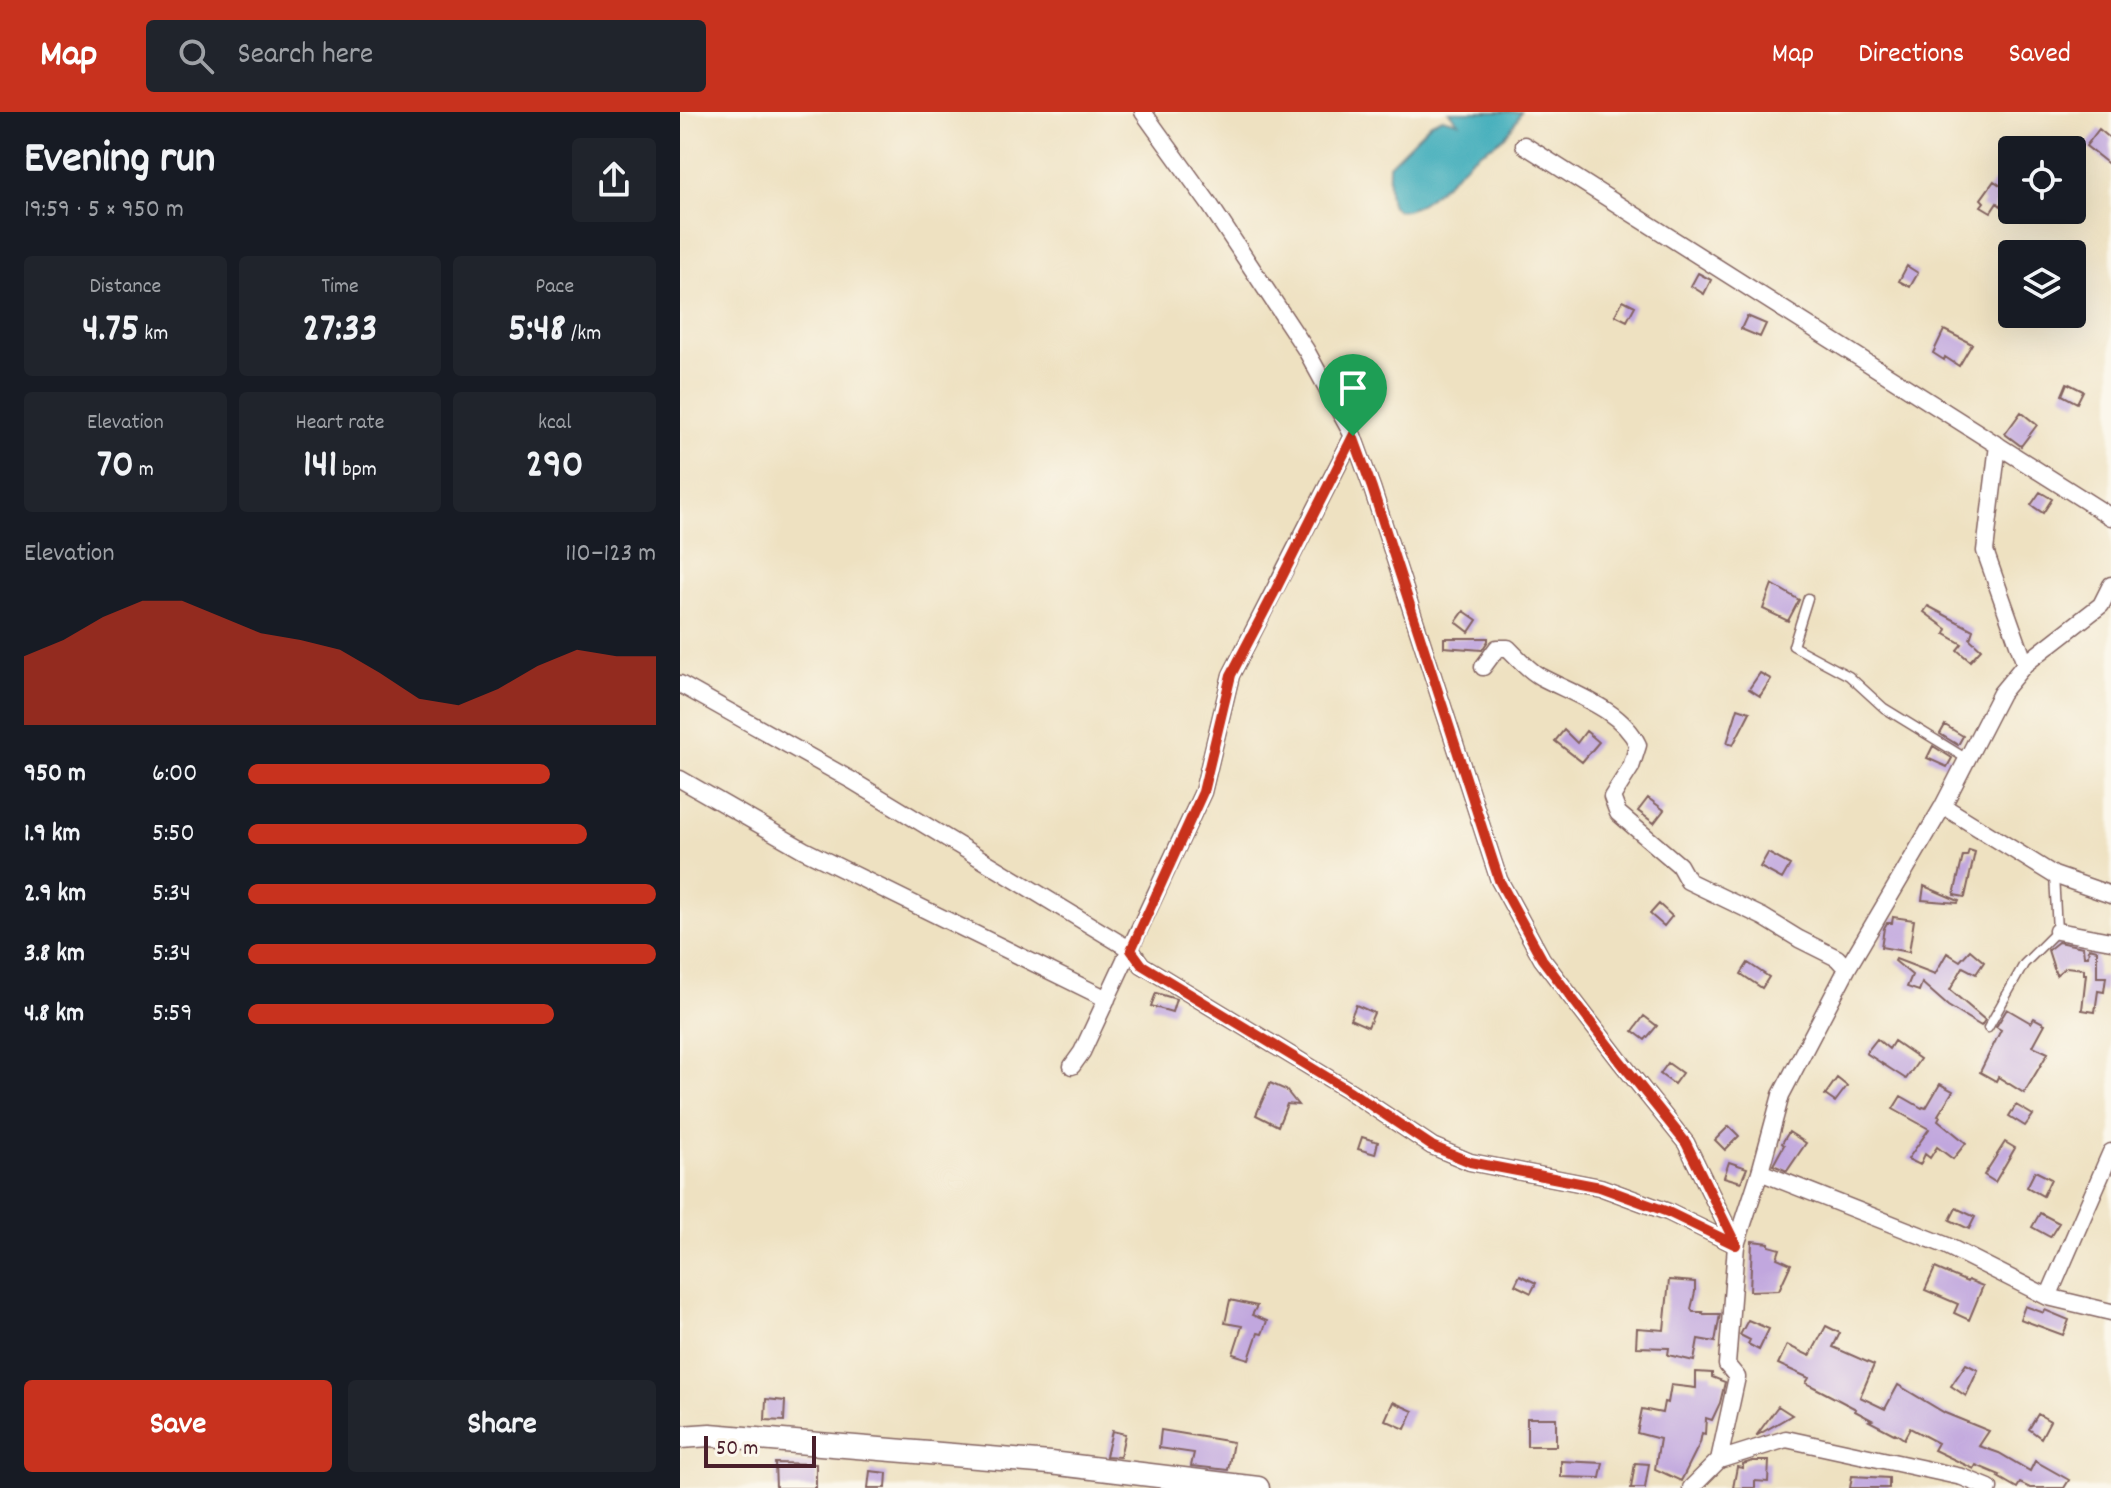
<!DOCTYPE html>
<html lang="en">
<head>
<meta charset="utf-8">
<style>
	body { margin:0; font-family:Dekko,sans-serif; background:#20242c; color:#f1f3f6; height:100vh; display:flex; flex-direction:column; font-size:30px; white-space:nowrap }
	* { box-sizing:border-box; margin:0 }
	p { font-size:26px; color:#9ea1a6 }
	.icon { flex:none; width:44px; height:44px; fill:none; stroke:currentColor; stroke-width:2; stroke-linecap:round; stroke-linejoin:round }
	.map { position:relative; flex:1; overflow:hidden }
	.panel { display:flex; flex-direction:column; background:#171b24; width:680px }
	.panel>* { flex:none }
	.controls { position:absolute; left:1318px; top:24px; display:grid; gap:16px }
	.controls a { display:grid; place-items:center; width:88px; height:88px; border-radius:8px; background:#171b24; box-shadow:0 8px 32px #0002; font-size:40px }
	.scale { position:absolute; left:24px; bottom:20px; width:112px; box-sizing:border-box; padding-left:8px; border:4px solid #4a1f2b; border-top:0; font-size:22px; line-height:28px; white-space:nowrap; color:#4a1f2b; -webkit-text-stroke:6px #fbf7ec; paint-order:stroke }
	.pin { position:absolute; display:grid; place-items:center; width:68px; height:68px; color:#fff; margin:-82px -34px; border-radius:50% 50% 50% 0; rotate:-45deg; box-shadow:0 0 8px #0007 }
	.pin .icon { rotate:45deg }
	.round { display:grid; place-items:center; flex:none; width:84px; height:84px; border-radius:8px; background:#20242c }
	.headline { display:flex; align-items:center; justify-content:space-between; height:136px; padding:0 24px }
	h1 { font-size:44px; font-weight:800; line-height:60px }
	.figures { display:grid; grid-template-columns:repeat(3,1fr); gap:12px; height:136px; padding:8px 24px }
	.figures div { display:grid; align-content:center; border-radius:8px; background:#20242c; text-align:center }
	.figures b { font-size:40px; font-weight:800 }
	.figures small { font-size:22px; font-weight:400 }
	.figures p { font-size:22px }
	.chart { height:224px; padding:16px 24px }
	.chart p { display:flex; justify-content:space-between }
	.chart svg { width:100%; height:144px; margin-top:8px; fill:#c8321e; opacity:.7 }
	.primary-button { display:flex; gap:16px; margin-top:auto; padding:16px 24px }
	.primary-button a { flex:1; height:92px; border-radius:8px; background:#c8321e; color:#fff; font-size:32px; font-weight:800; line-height:92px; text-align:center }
	.primary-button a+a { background:#20242c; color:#f1f3f6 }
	ul { padding:0 24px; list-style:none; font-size:26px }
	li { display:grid; grid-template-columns:128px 96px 1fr; align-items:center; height:60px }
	li i { height:20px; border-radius:10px; background:#c8321e }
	header { display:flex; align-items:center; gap:48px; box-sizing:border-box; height:112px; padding:0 40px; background:#c8321e; color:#fff }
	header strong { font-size:38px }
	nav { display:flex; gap:44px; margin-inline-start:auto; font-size:28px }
	.search { width:560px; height:72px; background:#20242c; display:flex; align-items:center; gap:20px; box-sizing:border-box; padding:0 28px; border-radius:8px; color:#9ea1a6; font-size:30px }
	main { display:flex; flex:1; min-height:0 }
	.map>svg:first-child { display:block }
	.water { fill:#3dacba; stroke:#446672; stroke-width:2 }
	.building { fill:#c1a7de }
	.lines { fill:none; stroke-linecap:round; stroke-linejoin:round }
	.service-casing { stroke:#836360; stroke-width:11 }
	.minor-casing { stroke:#836360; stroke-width:19 }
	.secondary-casing { stroke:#836360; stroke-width:25 }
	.service { stroke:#fff; stroke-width:8 }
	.minor { stroke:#fff; stroke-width:16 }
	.secondary { stroke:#fff; stroke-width:22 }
	.route-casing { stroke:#fff; stroke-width:16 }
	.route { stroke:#c8321e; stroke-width:10 }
</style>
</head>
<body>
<header>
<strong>Map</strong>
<div class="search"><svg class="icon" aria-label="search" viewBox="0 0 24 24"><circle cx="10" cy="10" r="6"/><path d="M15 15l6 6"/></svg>Search here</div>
<nav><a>Map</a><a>Directions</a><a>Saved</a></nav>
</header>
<main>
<section class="panel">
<div class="headline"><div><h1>Evening run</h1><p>19:59 · 5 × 950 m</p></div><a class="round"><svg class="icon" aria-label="share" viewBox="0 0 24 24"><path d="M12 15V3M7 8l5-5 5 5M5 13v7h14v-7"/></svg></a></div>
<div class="figures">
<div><p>Distance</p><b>4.75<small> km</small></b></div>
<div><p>Time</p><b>27:33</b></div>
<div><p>Pace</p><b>5:48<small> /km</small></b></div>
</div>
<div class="figures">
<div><p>Elevation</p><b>70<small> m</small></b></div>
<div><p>Heart rate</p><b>141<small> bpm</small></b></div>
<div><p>kcal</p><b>290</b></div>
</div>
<div class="chart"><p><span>Elevation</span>110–123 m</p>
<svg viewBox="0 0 160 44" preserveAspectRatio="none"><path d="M0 44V23L10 18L20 11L30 6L40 6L50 11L60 16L70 18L80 21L90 28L100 36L110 38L120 33L130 26L140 21L150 23L160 23V44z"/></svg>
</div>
<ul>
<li><b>950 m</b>6:00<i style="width:74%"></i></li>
<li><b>1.9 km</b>5:50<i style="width:83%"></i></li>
<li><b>2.9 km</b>5:34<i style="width:100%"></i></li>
<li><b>3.8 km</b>5:34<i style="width:100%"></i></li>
<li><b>4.8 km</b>5:59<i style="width:75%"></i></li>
</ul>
<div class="primary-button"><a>Save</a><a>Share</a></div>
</section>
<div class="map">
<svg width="1431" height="1376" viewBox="0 0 1431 1376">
	<rect width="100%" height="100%" fill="#fbf7ec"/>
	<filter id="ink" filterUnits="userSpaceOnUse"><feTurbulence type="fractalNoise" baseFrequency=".0125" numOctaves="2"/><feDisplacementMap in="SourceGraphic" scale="16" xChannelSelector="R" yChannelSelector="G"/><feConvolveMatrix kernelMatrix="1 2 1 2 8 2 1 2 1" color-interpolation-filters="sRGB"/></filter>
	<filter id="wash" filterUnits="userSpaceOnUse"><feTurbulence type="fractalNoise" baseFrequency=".006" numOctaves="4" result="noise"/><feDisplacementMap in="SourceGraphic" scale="32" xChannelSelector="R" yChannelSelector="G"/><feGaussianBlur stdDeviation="1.8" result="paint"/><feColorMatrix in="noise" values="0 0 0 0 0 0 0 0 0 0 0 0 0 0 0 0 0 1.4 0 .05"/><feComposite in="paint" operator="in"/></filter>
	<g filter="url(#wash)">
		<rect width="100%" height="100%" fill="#eee1c1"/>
		<!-- water -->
		<path class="water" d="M769,0H841C837,7 833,15 828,21C819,32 803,37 792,46C780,56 731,113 713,95C707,89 709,62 709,53L751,11L762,6L778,10Z"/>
		<g id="blocks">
			<!-- building -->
			<path class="building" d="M1419,17L1431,27V54L1406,34Z
				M1314,69L1330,80L1321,94L1317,91L1311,100L1301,94L1304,90L1301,87Z
				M1227,154L1238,161L1230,175L1219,169Z
				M1018,161L1031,168L1024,182L1011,174Z
				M943,188L955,194L947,209L935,203Z
				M1067,204L1086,212L1080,225L1061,217Z
				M1264,218L1292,232L1279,254L1265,245L1264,248L1253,241Z
				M1387,271L1403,279L1397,291L1382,283Z
				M1341,300L1357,313L1341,334L1325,322Z
				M1360,380L1372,387L1363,401L1351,393Z
				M1092,472L1119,488L1108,509L1083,497Z
				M1248,494L1293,518L1290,527L1301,537L1290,549L1277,538L1282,532L1265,522L1267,517L1244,500Z
				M784,499L797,508L789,520L776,510Z
				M764,526H808V529L802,538L764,535Z
				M1080,561L1091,567L1080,584L1069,577Z
				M1058,596L1070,600L1053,633L1047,631Z
				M1265,613L1283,624L1278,633L1260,622Z
				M884,618L897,631L906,619L919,630L902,650L875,629Z
				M1253,634L1272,646L1267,655L1247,646Z
				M968,686L984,698L974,711L958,699Z
				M1289,738L1295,740L1285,785L1274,783L1283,744H1287Z
				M1088,741L1110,753L1102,767L1080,755Z
				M1244,774L1279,789L1278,791L1242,788Z
				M979,792L992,804L984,814L970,802Z
				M1213,805L1234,808L1229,840L1201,835L1204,816L1207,811H1212Z
				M1378,830L1403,835L1404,844H1408L1409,836L1417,838V865H1426L1424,880L1418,879L1415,900L1402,898L1406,862H1404V857L1386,855L1376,863L1368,838Z
				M1290,838L1304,850L1296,862L1283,855L1270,878L1305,908L1301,914L1268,894L1242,871L1239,879L1227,875L1232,863L1215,849L1216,847L1255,862L1267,841L1280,849Z
				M1068,851L1089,865L1082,876L1061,862Z
				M476,881L496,887L492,900L471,894Z
				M676,893L694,901L688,915L670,907Z
				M1327,897L1351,911L1354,906L1365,912L1353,934L1368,941L1344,981L1318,965L1316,969L1300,960L1321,918L1316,915Z
				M964,904L977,914L965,928L953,919Z
				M1197,927L1209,937L1214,929L1240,947L1226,967L1186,941Z
				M988,951L1002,961L994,972L980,962Z
				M1157,966L1167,974L1155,990L1145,983Z
				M590,971L606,978L618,993L607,992L598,1014L576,1003Z
				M1260,972L1273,979L1258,1003L1260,1004L1258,1008L1286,1031L1273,1047L1257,1035L1250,1046L1245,1042L1240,1053L1228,1047L1249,1017L1213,997L1221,984L1242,996L1243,995L1246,996Z
				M1336,993L1353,1003L1345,1014L1329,1004Z
				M1049,1014L1059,1024L1045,1038L1035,1028Z
				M1109,1020L1126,1031L1107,1059L1093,1053L1104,1033L1102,1031Z
				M682,1025L698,1030L695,1042L678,1037Z
				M1325,1030L1335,1036L1315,1070L1304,1063Z
				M1049,1050L1067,1056L1061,1070L1044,1065Z
				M1355,1059L1371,1067L1363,1084L1347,1075Z
				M1276,1096L1295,1105L1289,1117L1270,1108Z
				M1360,1101L1379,1111L1370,1125L1352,1115Z
				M1072,1129L1089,1131V1134L1100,1137L1097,1146L1111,1152L1099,1178L1070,1179Z
				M1255,1156L1287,1170L1288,1168L1303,1174L1289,1208L1274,1201L1278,1192L1245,1178Z
				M840,1163L856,1171L851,1181L835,1173Z
				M989,1168L1015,1170V1180L1011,1197L1013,1200H1023L1022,1202H1040L1035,1230L1018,1227L1014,1249L988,1243L989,1236L956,1235L957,1216L984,1218Z
				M550,1188L577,1194L572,1203L587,1209L582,1222L578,1221L569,1247L553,1242L562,1214L545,1211Z
				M1345,1194L1364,1201L1365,1198L1389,1208L1383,1223L1340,1207Z
				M1068,1208L1089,1217L1079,1238L1068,1232L1070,1228L1060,1223Z
				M1146,1214L1160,1221L1153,1235L1194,1253L1180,1285L1205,1297L1218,1273L1265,1301L1309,1319L1299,1334L1319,1341L1350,1359L1355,1349L1389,1368L1384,1376H1350L1340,1371L1337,1376L1318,1365L1320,1363L1296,1353L1294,1357L1254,1338L1258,1331L1230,1316L1224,1327L1215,1321L1214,1322L1189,1309L1192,1308L1175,1299L1176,1297L1126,1271L1129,1266L1098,1252L1107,1233L1130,1244Z
				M1286,1252L1298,1258L1286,1284L1271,1274Z
				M1016,1260L1032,1261V1265L1045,1270L1040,1291L1032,1308L1026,1306L1025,1322L1022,1321L1020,1331L1001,1369L975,1357L980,1327L957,1321L962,1297L982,1301L984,1290L988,1291L991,1273L1016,1276Z
				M86,1287L105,1289L104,1309L85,1308Z
				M713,1290L733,1299L725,1317L705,1308Z
				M1098,1294L1112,1303L1076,1324Z
				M1358,1302L1370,1309L1361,1326L1349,1317Z
				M847,1306H876V1334H847Z
				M481,1318L553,1330L548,1358L511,1354L514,1341L479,1336Z
				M432,1319L445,1322L440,1345L426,1344Z
				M881,1349L923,1351L920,1366L881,1365Z
				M1073,1349H1089L1088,1370L1075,1369V1376H1053L1057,1355L1063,1356V1352Z
				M95,1351L136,1352V1376H96Z
				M955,1351L969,1352L965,1376H951Z
				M190,1359L207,1361L206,1376H188Z
				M1172,1364L1209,1366V1376H1170Z"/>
		</g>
	</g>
	<g filter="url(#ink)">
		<use href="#blocks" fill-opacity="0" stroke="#836360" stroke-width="2"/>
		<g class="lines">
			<defs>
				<path id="service" d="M1128,486L1113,534L1169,564L1204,596L1287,647
					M1308,916L1344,852L1377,819L1374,763"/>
				<path id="minor" d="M463,0L530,93L626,238L673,324L692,376L819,768L862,847L940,949L1006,1031L1056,1133
					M844,33L1431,405
					M1318,333L1305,439L1345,552
					M803,555L817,536H828C838,546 849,559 861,565C895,583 941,597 958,633L951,655L932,685L938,701L999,753L1008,769L1083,805L1119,827L1157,846L1167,857
					M0,572L171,668L451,838L462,853L668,978L752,1034L790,1050L920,1075L988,1100L1056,1133
					M0,667L124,738L427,887
					M1263,694L1374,763L1431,783
					M1377,819L1431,829
					M392,954L402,940L523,680L551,563L673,324
					M1080,1060L1265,1133L1368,1185L1431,1200
					M1368,1185L1431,1040
					M1039,1348L1057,1265L1047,1253L1056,1133L1080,1060L1101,983L1167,857L1263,694L1321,581L1345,552L1421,493L1431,473
					M1011,1376L1039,1348L1106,1327L1282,1365L1309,1376"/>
				<path id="secondary" d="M0,1325L30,1323L370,1351L578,1376"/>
			</defs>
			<!-- service casing -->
			<use href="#service" class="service-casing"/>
			<!-- minor casing -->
			<use href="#minor" class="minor-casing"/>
			<!-- secondary casing -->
			<use href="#secondary" class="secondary-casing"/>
			<!-- service -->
			<use href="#service" class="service"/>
			<!-- minor -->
			<use href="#minor" class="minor"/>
			<!-- secondary -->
			<use href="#secondary" class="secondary"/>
		</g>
	</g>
	<g class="lines" filter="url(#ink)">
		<defs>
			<path id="route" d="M673,324L692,376L819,768L862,847L940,949L1006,1031L1056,1133L988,1100L920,1075L790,1050L752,1034L668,978L462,853L451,838L523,680L551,563L594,481Z"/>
		</defs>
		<!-- route casing -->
		<use href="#route" class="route-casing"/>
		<!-- route -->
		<use href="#route" class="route"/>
	</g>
</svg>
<div class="controls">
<a><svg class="icon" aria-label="locate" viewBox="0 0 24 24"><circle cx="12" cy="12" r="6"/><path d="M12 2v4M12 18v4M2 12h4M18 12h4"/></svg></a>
<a><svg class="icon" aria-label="layers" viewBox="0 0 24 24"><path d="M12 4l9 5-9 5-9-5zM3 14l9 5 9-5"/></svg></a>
</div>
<div class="scale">50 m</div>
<div class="pin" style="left:673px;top:324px;background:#1e9e55"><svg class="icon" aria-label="arrive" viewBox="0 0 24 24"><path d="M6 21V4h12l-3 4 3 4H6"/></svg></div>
</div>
</main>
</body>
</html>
